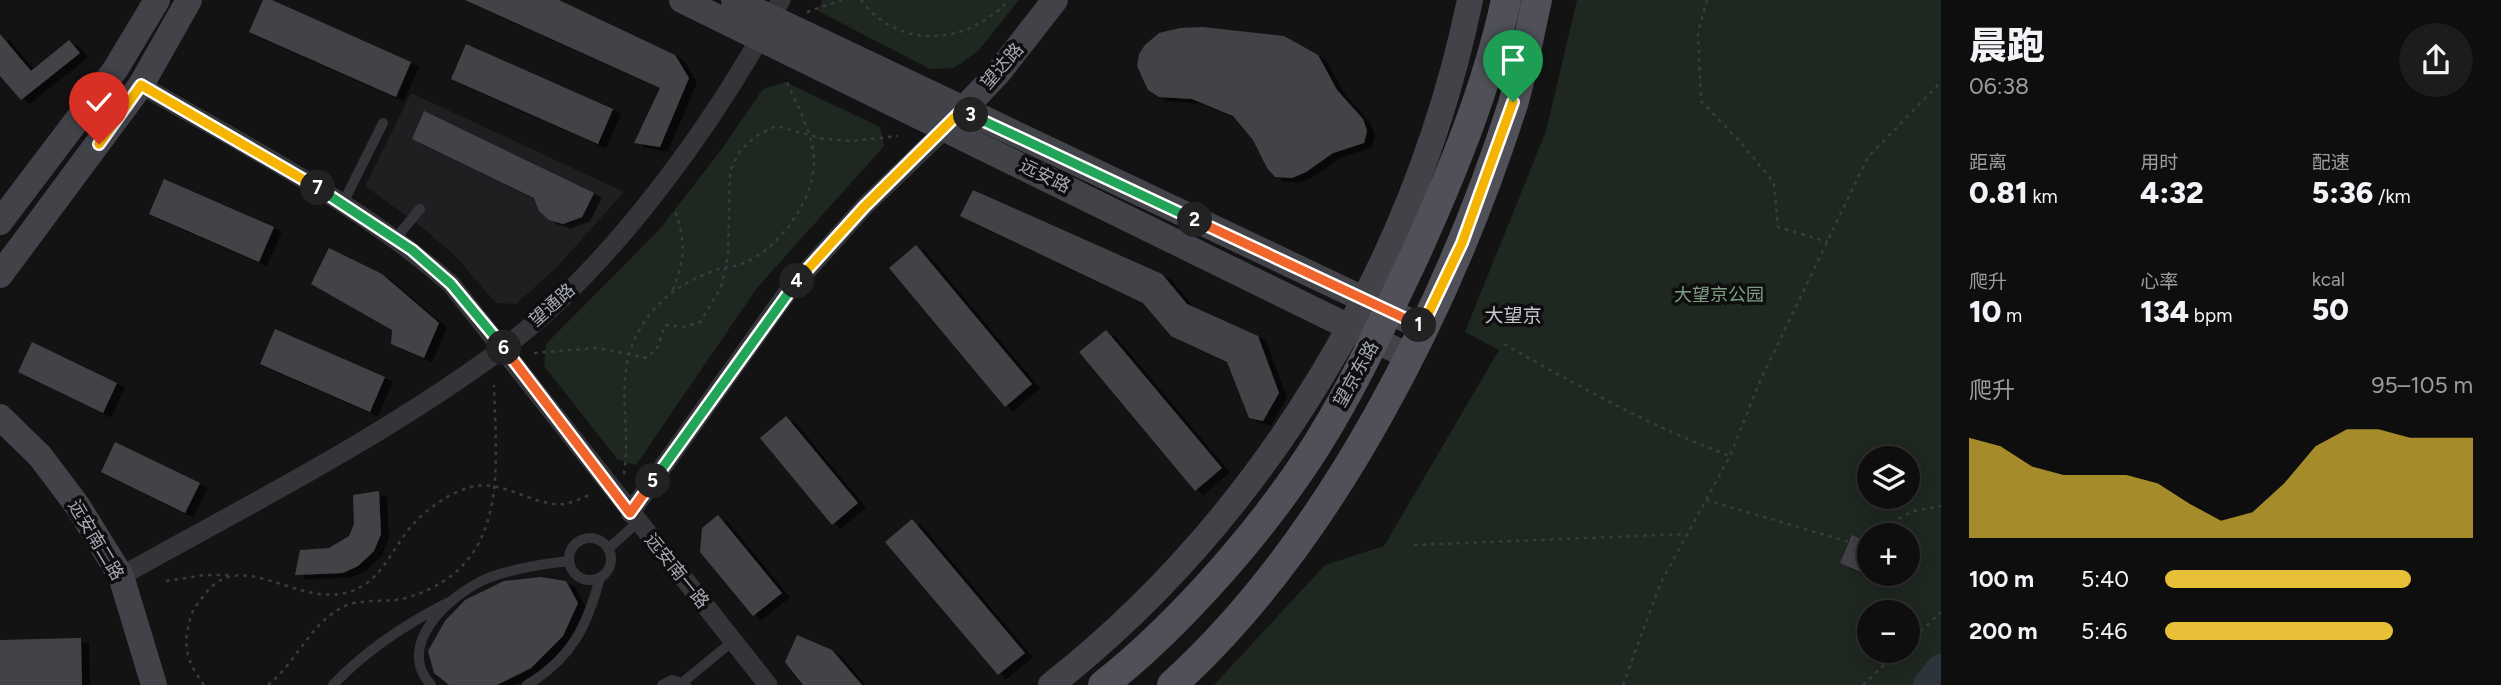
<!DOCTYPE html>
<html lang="zh">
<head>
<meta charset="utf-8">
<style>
	body { margin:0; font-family:Figtree,"Noto Sans SC",sans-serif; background:#1c1c1d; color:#f1f3f6; height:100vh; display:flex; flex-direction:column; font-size:26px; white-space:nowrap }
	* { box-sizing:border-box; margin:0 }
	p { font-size:23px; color:#9b9c9e }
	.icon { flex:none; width:38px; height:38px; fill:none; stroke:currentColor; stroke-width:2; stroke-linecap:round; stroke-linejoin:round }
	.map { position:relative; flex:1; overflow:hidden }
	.details { display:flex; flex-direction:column; background:#0e0e0f; width:560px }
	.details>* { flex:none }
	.buttons { position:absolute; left:1857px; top:446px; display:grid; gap:14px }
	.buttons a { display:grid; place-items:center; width:63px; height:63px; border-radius:50%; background:#0e0e0f; box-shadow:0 4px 18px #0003,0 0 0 2px #2e2e2f; font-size:35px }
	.pin { position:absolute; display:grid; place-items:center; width:60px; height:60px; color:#fff; margin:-72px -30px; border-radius:50% 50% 50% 0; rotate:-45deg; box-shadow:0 0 7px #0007 }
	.pin .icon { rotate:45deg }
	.km { position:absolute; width:35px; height:35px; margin:-18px; border-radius:50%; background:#222; color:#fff; font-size:19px; line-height:35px; text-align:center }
	.round { display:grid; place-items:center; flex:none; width:74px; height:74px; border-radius:37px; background:#1c1c1d }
	.summary { display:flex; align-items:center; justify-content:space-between; height:119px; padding:0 28px }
	h1 { font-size:38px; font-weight:800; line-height:52px }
	.metrics { display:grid; grid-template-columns:repeat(3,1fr); gap:10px; height:119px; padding:7px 28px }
	.metrics div { display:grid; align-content:center }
	.metrics b { font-size:30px; font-weight:800 }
	.metrics small { font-size:19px; font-weight:400 }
	.metrics p { font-size:19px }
	.chart { height:196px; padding:14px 28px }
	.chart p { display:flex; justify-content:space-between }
	.chart svg { width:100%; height:126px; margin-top:7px; fill:#e7c037; opacity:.7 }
	ul { padding:0 28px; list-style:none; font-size:23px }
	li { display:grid; grid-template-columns:112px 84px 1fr; align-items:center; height:52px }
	li i { height:18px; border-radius:9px; background:#e7c037 }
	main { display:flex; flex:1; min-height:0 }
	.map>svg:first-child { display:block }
	.built { fill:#1f1f21 }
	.green { fill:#1f2721; fill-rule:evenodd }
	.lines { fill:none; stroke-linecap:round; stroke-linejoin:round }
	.river { stroke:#2d343c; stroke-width:30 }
	.building { fill:#424347; filter:url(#shadow) }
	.path { stroke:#3a3b40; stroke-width:2.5; stroke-dasharray:3.5 5; stroke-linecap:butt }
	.lane { stroke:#343439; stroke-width:10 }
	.street { stroke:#343439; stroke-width:19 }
	.secondary { stroke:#424349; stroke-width:26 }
	.primary { stroke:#505158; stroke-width:30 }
	.split-1-casing { stroke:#fff; stroke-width:14 }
	.split-2-casing { stroke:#fff; stroke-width:14 }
	.split-3-casing { stroke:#fff; stroke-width:14 }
	.split-4-casing { stroke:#fff; stroke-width:14 }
	.split-5-casing { stroke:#fff; stroke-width:14 }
	.split-6-casing { stroke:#fff; stroke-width:14 }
	.split-7-casing { stroke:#fff; stroke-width:14 }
	.split-8-casing { stroke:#fff; stroke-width:14 }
	.split-1 { stroke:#f5b400; stroke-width:9 }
	.split-2 { stroke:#f0652b; stroke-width:9 }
	.split-3 { stroke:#22a559; stroke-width:9 }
	.split-4 { stroke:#f5b400; stroke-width:9 }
	.split-5 { stroke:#22a559; stroke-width:9 }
	.split-6 { stroke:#f0652b; stroke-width:9 }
	.split-7 { stroke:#22a559; stroke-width:9 }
	.split-8 { stroke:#f5b400; stroke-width:9 }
	.labels { text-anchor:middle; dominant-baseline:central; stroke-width:7; stroke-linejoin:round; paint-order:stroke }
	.street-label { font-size:18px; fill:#a5a8b4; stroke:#0e0e0f }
	.park-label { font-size:18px; fill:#7d9e82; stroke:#0e0e0f }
	.neighbourhood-label { font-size:19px; fill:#c6c7d0; stroke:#0e0e0f }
</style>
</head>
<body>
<main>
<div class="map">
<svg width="1941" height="685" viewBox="0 0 1941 685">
	<defs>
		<filter id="shadow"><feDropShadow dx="8" dy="4.5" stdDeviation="0" flood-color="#0009"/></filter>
	</defs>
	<rect width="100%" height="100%" fill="#131314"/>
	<!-- built -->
	<path class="built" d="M411,93L624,192L557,267L516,304L496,303L455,256L423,228L365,186Z"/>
	<!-- green -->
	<path class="green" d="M822,0H1019L978,51L954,68L930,69L818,11Z
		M1577,0H1941V685H1214L1325,565L1384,546L1499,350L1465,332L1546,131ZM1869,458H1908V497H1869ZM1869,536H1908V574H1869ZM1869,612H1908V651H1869Z
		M785,82L880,127L884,146L757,288L636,465L618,460L544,366L546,344L659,230L721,150L763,89Z"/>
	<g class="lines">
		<!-- river -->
		<path class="river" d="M1928,685L1941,669"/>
	</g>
	<!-- building -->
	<path class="building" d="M263,0H272L411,62L396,97L249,32Z
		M465,0H559L675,55L689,78L660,147L634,143L660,88Z
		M1203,27L1284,36L1318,55L1337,90L1363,119L1367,131L1364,143L1333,153L1306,172L1292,178L1275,177L1267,168L1253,140L1233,116L1192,99L1159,97L1148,90L1137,66L1139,54L1145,45L1159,33L1180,28Z
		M0,34L31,71L69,40L80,53L21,100L0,76Z
		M466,44L613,109L598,144L451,79Z
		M424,111L594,193L582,217L563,224L549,220L539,211L534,198L412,139Z
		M164,179L274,227L259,262L149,214Z
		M973,190L1162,274L1187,304L1258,336L1279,393L1263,421L1249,418L1227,362L1171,336L1143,303L960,216Z
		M916,245L1032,384L1005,407L889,268Z
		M329,248L382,274L439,323L424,358L391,344L392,330L311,284Z
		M275,329L385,377L370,412L260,364Z
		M1106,330L1222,468L1195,491L1079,352Z
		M32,342L117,383L103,413L18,372Z
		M786,416L858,503L832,525L760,438Z
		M115,442L200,483L185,513L101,472Z
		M379,491L381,534L374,551L358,566L343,573L295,575L300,550L329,548L349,536L354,524L353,495Z
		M718,515L782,593L753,616L700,552L702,528Z
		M912,519L1025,653L998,675L885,542Z
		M1852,535L1869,543V565L1865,574L1840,563Z
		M541,577L566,581L578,603L563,636L531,668L497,685H449L434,673L428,651L445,621L465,600L504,581Z
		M797,635L832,650L862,685H803L785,662Z
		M81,638L82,685H0V640Z"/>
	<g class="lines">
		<!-- path -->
		<path class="path" d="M861,0C899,51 968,45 1009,0
			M1707,0L1698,32L1701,101L1742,144L1774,183L1778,227L1828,242
			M807,12L842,0
			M673,290C685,257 686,243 675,210
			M1504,344C1578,386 1650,426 1730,456
			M534,353L598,348L647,358L658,347L665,325L684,327L700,322L721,287L728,256L730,171L740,151L756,136L776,126L824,139L853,141L898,136
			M624,474C632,424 612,376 640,329C657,299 682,283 713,271C723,267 734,267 744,263C779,248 813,202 814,163C814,134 796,104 785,78
			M1706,500L1849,542L1861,539L1913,511L1941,506
			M1414,545L1687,534
			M166,581L205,575H232
			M1908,643L1941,612
			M204,685C186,660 182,646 191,616C193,608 200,601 205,594C241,546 298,608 349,592C376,584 388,559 403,537C418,515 445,494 471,487C501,478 534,507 564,504C572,503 582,498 589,495
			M268,685C297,662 309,625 341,608C359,597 389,604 409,597C511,565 496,469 494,385
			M1623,685L1660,584L1730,456L1760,381L1868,157L1941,82
			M1863,685L1899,651"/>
		<!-- lane -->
		<path class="lane" d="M343,203L383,123
			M395,239L420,209
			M569 559a21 21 0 1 1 42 0a21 21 0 1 1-42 0Z
			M608,549L638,522
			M683,682L733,641
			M333,685C366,650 404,625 447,603
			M431,685C394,645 450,594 488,578C515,568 541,564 569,561
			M527,685C572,658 587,626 600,578
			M662,685L672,680L686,685"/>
		<!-- street -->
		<path class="street" d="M141,85C247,147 358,203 451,284L768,685
			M630,513L787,293L864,207L946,128
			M121,576C250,504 383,437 502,349C612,268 717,120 781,0"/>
		<!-- secondary -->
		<path class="secondary" d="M682,0L1408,356
			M734,0L1422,327
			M952,121L998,73L1055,0
			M0,222L115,70L157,0
			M0,275L141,85L189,0
			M0,417L40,456L77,505L121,576L154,685
			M1051,685C1264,517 1415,265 1470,0"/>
		<!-- primary -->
		<path class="primary" d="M1103,685C1171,632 1245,549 1294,479C1343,410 1379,331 1415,255C1452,173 1487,88 1506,0
			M1172,685C1331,541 1448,306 1513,104C1523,70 1529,34 1537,0"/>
	</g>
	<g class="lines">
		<defs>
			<path id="split-1" d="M1419,325L1422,327L1462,243L1513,102"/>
			<path id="split-2" d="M1195,220L1419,325"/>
			<path id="split-3" d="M971,115L1195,220"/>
			<path id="split-4" d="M797,281L864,207L962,110L971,115"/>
			<path id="split-5" d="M653,481L797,281"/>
			<path id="split-6" d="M504,348L630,513L653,481"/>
			<path id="split-7" d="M318,188L412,250L451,284L504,348"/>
			<path id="split-8" d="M99,144L141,85L318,188"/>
		</defs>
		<!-- split-1 casing -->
		<use href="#split-1" class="split-1-casing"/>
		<!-- split-2 casing -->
		<use href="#split-2" class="split-2-casing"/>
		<!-- split-3 casing -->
		<use href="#split-3" class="split-3-casing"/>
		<!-- split-4 casing -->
		<use href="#split-4" class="split-4-casing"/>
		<!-- split-5 casing -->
		<use href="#split-5" class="split-5-casing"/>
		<!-- split-6 casing -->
		<use href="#split-6" class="split-6-casing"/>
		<!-- split-7 casing -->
		<use href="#split-7" class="split-7-casing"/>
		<!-- split-8 casing -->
		<use href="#split-8" class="split-8-casing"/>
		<!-- split-1 -->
		<use href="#split-1" class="split-1"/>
		<!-- split-2 -->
		<use href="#split-2" class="split-2"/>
		<!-- split-3 -->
		<use href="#split-3" class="split-3"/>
		<!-- split-4 -->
		<use href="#split-4" class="split-4"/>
		<!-- split-5 -->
		<use href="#split-5" class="split-5"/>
		<!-- split-6 -->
		<use href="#split-6" class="split-6"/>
		<!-- split-7 -->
		<use href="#split-7" class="split-7"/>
		<!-- split-8 -->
		<use href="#split-8" class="split-8"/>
	</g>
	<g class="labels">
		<!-- street labels -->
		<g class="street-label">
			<text transform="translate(1002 66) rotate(-49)">望达路</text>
			<text transform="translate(1045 176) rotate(26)">远安路</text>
			<text transform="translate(552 305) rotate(-42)">望通路</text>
			<text transform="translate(1356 374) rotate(-61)">望京东路</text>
			<text transform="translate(96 540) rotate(59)">远安南二路</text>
			<text transform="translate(677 571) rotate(51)">远安南一路</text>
		</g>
		<!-- park labels -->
		<g class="park-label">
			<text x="1719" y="295">大望京公园</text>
		</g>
		<!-- neighbourhood labels -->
		<g class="neighbourhood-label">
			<text x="1513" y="315">大望京</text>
		</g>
	</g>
</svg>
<div class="buttons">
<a><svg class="icon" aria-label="layers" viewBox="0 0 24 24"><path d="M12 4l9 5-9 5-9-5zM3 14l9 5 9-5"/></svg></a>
<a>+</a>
<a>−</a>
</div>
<div class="pin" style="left:1513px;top:102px;background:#1e9e55"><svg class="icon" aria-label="arrive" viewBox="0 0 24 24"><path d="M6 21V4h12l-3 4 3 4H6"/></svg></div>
<div class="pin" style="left:99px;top:144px;background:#d93025"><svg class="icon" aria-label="check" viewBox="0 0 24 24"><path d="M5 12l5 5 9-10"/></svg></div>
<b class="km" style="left:1419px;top:325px">1</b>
<b class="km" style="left:1195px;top:220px">2</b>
<b class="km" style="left:971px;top:115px">3</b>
<b class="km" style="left:797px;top:281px">4</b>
<b class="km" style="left:653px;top:481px">5</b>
<b class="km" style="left:504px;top:348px">6</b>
<b class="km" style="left:318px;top:188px">7</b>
</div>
<section class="details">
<div class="summary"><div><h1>晨跑</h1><p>06:38</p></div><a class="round"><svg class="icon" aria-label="share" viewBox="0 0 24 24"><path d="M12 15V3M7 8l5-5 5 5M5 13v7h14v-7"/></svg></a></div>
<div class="metrics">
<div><p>距离</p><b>0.81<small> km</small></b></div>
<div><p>用时</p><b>4:32</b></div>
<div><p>配速</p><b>5:36<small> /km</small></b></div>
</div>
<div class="metrics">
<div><p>爬升</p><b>10<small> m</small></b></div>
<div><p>心率</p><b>134<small> bpm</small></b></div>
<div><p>kcal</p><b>50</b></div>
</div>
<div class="chart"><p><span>爬升</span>95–105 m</p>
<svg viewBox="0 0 160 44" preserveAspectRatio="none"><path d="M0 44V9L10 12L20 19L30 22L40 22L50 22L60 25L70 32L80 38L90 35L100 25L110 12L120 6L130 6L140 9L150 9L160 9V44z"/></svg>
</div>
<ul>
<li><b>100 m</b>5:40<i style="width:80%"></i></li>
<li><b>200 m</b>5:46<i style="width:74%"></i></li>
</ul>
</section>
</main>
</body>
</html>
